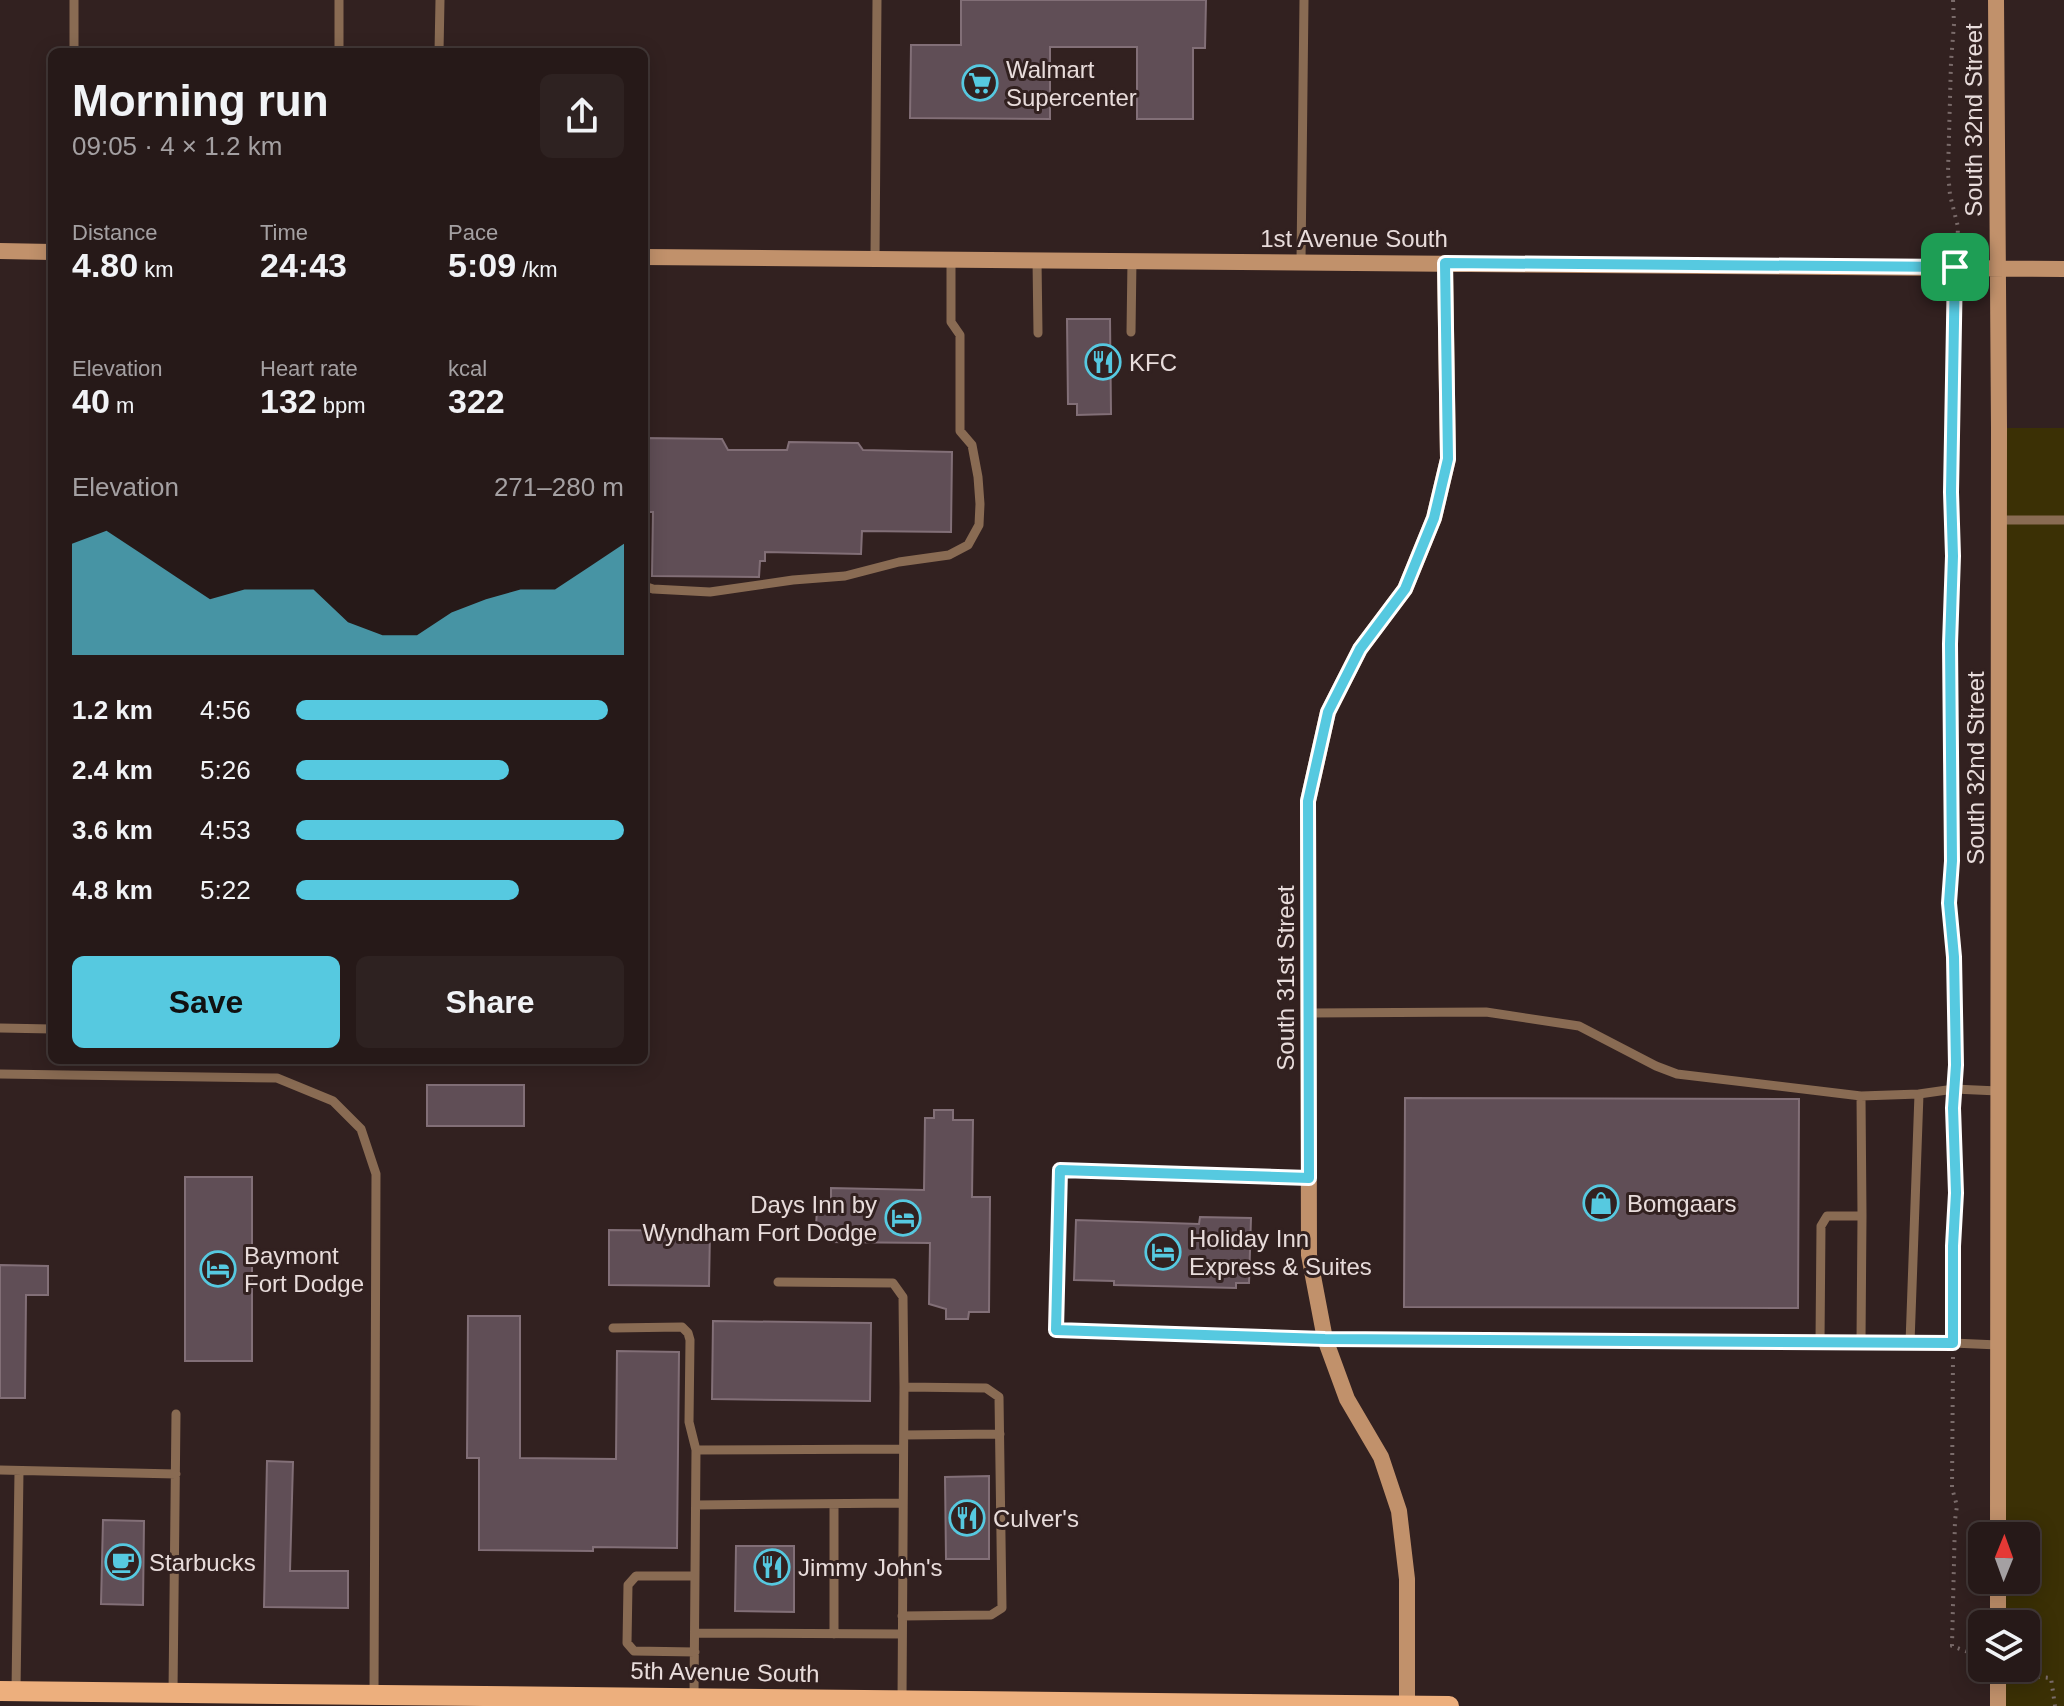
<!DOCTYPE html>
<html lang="en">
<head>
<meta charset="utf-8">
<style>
	body { margin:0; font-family:Arial,sans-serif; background:#2e2221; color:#f1f3f6; height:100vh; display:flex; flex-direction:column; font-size:30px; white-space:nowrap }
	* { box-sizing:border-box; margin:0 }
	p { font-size:26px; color:#a4a0a2 }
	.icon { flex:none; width:44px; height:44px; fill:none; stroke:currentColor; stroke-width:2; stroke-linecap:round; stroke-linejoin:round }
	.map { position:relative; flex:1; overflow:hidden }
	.panel { position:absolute; left:48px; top:48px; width:600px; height:1016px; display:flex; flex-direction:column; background:#261918; border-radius:12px; box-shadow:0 4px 20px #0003,0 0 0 2px #423837 }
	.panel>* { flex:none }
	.needle { width:52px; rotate:1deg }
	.tools { position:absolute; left:1968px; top:1522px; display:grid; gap:16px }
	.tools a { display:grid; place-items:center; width:72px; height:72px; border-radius:12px; background:#261918; box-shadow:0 4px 20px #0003,0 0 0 2px #423837; font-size:40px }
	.pin { position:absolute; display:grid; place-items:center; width:68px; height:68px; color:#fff; margin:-34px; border-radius:16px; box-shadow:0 4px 12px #0006 }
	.round { display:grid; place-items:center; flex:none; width:84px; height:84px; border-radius:12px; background:#2e2221 }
	.summary { display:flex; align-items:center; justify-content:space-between; height:136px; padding:0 24px }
	h1 { font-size:44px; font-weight:600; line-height:60px }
	.metrics { display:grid; grid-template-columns:repeat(3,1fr); gap:12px; height:136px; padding:8px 24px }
	.metrics div { display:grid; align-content:center }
	.metrics b { font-size:34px; font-weight:600 }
	.metrics small { font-size:22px; font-weight:400 }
	.metrics p { font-size:22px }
	.chart { height:224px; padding:16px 24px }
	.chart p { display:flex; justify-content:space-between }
	.chart svg { width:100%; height:144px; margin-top:8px; fill:#56c9e0; opacity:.7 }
	.cta { display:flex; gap:16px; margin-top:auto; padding:16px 24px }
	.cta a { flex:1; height:92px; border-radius:12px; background:#56c9e0; color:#111; font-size:32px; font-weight:600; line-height:92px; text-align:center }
	.cta a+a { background:#2e2221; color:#f1f3f6 }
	ul { padding:0 24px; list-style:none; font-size:26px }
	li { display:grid; grid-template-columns:128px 96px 1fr; align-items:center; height:60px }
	li i { height:20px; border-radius:10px; background:#56c9e0 }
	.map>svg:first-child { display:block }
	.green { fill:#3b3005 }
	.building { fill:#604e56; stroke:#826f77; stroke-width:2 }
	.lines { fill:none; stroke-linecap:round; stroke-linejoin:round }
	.path { stroke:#7a6b6a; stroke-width:4; stroke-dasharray:2 6; stroke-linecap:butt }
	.lane { stroke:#896b53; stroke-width:9 }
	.secondary { stroke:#c1916b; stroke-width:16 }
	.primary { stroke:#edaf7d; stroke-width:20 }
	.route-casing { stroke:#fff; stroke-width:16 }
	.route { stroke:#56c9e0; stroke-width:10 }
	.labels { text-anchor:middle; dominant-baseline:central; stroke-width:6; stroke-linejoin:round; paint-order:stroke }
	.poi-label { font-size:24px; fill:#e8dcdb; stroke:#322120; text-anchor:start }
	.street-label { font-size:24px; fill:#e8dcdb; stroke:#322120 }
</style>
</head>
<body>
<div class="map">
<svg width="2064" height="1706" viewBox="0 0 2064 1706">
	<rect width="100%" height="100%" fill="#322120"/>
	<!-- green -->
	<path class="green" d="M1999,428H2064V1706H1998V1668H2026V1624H1998V1580H2026V1536H1998Z"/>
	<!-- building -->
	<path class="building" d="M961,0H1206L1205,48H1193V119H1137V47H1050V119L910,118L911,45H961Z
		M1067,319H1110L1111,414L1077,415V404H1068Z
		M644,438L722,439L728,450H787L789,442L858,443L863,450L952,452L951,532L862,531L861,554L765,552V561H760L759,577L652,576L653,512H644Z
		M427,1085H524V1126H427Z
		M1405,1098L1799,1099L1798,1308L1404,1307Z
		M934,1110H953V1120H973L972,1197H990L989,1312H969L968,1319H946V1309L929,1304L930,1243L827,1242V1227H816L817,1208H831V1188L924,1190L925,1118H934Z
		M185,1177H252V1361H185Z
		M1200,1217L1251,1218L1249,1283H1236V1288L1114,1285V1281L1074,1280L1076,1220L1199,1224Z
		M609,1230L710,1231L709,1286L609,1285Z
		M0,1265L48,1266V1295H26L25,1398H0Z
		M468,1316H520V1458L616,1459L617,1351L679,1352L677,1548L593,1547V1551L479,1550V1458H467Z
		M713,1321L871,1323L870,1401L712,1399Z
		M267,1461L293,1462L290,1571H348V1608L264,1607Z
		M989,1476V1559H946L945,1477Z
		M103,1520L144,1521L143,1605L101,1604Z
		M736,1546H794V1612L735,1611Z"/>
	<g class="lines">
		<!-- path -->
		<path class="path" d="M1953,0L1954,24L1951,62L1948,172L1950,195L1958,227L1957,249
			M1955,286L1950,644L1952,861L1949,903L1954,957L1955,1077
			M1953,1101L1956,1193L1953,1246L1954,1328
			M1953,1357L1952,1488L1957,1506L1955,1520L1952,1646L1982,1657
			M2015,1670L2030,1676L2051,1678L2055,1706"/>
		<!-- lane -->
		<path class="lane" d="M74,0V52
			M339,52V0
			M439,52L440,0
			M875,258L877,0
			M1037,260L1038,333
			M1301,262L1304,0
			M1131,332L1132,260
			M1999,520H2064
			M644,586L653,589L710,592L793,580L845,576L899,562L949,555L968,545L979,525L980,504L978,477L972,445L960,431V335L951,322V259
			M1309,1013L1486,1012L1579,1026L1656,1066L1677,1074L1861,1096L1862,1216L1861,1342
			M0,1028L52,1029
			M0,1074L277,1078L333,1101L361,1129L376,1174L374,1694
			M1919,1094L1954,1089L1998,1091
			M1861,1096L1919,1094L1910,1343
			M1309,1178L1060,1170L1056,1330L1325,1339L1953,1343L1998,1345
			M778,1282L893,1283L903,1297L904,1387L902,1701
			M613,1328L682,1327L688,1333L690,1340L689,1422L696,1450
			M1820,1342L1821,1226L1827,1216H1862
			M904,1435L1000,1434
			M0,1470L176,1474
			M834,1504V1634
			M696,1505L903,1503
			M902,1616L991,1615L1002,1608L999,1397L986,1388L904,1387
			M695,1633L902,1634
			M695,1652L634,1651L627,1643L628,1585L636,1576H695
			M16,1691L19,1471
			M173,1692L176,1414
			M694,1697L696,1450L903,1449"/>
		<!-- secondary -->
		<path class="secondary" d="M1996,0L1999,428L1998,1536
			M0,251L52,252
			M644,257L2064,269
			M1998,1624V1580
			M1407,1706V1579L1399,1511L1381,1457L1347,1399L1325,1339L1309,1255L1308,801L1328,712L1360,649L1405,589L1434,518L1448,459L1445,263
			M1998,1706V1668"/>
		<!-- primary -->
		<path class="primary" d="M0,1691L1449,1706"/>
	</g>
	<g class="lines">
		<defs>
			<path id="route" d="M1445,263L1955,267L1951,492L1953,556L1950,644L1952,861L1949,903L1954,957L1956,1065L1953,1108L1956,1193L1953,1246V1343L1325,1339L1056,1330L1060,1170L1309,1178L1308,801L1328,712L1360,649L1405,589L1434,518L1448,459Z"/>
		</defs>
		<!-- route casing -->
		<use href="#route" class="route-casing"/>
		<!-- route -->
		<use href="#route" class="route"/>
	</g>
	<!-- icons -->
	<defs>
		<symbol id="supermarket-ring" viewBox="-11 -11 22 22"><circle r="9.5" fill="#322120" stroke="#56c9e0" stroke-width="1.5"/><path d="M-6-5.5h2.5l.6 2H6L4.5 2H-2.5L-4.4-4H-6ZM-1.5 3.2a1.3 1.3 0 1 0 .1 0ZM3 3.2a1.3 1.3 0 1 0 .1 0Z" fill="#56c9e0"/></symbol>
		<symbol id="restaurant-ring" viewBox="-11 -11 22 22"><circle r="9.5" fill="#322120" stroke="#56c9e0" stroke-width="1.5"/><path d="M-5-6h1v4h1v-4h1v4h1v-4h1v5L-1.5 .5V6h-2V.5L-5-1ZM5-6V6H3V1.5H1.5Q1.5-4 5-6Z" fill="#56c9e0"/></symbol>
		<symbol id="shop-ring" viewBox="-11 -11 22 22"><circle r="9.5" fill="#322120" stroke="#56c9e0" stroke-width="1.5"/><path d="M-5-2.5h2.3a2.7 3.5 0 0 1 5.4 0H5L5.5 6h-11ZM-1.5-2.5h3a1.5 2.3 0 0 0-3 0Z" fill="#56c9e0"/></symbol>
		<symbol id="hotel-ring" viewBox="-11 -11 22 22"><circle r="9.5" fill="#322120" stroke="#56c9e0" stroke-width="1.5"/><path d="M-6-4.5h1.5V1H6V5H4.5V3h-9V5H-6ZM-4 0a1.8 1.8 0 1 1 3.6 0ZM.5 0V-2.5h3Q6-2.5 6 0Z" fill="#56c9e0"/></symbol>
		<symbol id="cafe-ring" viewBox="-11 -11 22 22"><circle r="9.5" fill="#322120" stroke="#56c9e0" stroke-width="1.5"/><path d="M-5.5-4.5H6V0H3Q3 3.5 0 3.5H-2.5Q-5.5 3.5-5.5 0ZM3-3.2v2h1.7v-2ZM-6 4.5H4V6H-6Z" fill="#56c9e0"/></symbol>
	</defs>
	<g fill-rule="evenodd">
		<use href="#supermarket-ring" x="960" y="63" width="40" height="40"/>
		<use href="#restaurant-ring" x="1083" y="342" width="40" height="40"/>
		<use href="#shop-ring" x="1581" y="1183" width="40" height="40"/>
		<use href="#hotel-ring" x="883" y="1198" width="40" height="40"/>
		<use href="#hotel-ring" x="1143" y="1232" width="40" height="40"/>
		<use href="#hotel-ring" x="198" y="1249" width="40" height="40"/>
		<use href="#restaurant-ring" x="947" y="1498" width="40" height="40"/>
		<use href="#cafe-ring" x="103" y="1542" width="40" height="40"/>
		<use href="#restaurant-ring" x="752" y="1547" width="40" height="40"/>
	</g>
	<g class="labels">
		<!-- poi labels -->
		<g class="poi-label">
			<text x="1006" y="69">Walmart<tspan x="1006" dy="28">Supercenter</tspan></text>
			<text x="1129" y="362">KFC</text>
			<text x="1627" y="1203">Bomgaars</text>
			<text x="877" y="1204" text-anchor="end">Days Inn by<tspan x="877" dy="28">Wyndham Fort Dodge</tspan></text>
			<text x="1189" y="1238">Holiday Inn<tspan x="1189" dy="28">Express &amp; Suites</tspan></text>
			<text x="244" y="1255">Baymont<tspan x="244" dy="28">Fort Dodge</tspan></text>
			<text x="993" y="1518">Culver's</text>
			<text x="149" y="1562">Starbucks</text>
			<text x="798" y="1567">Jimmy John's</text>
		</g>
		<!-- street labels -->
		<g class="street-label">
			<text transform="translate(1973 120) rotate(-90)">South 32nd Street</text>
			<text x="1354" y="238">1st Avenue South</text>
			<text transform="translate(1975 768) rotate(-90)">South 32nd Street</text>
			<text transform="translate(1285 978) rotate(-90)">South 31st Street</text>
			<text transform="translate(725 1672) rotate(1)">5th Avenue South</text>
		</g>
	</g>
</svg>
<div class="tools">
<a><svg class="needle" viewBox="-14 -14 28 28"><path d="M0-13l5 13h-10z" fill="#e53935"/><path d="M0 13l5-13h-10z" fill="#a4a0a2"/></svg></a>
<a><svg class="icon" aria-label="layers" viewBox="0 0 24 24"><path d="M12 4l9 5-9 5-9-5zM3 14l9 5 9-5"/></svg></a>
</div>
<div class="pin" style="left:1955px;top:267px;background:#1e9e55"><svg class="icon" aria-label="arrive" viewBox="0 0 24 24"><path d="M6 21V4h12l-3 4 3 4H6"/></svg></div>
<section class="panel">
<div class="summary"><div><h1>Morning run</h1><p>09:05 · 4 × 1.2 km</p></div><a class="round"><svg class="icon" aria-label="share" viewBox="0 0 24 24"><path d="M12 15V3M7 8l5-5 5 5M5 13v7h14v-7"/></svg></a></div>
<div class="metrics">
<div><p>Distance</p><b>4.80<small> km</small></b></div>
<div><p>Time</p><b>24:43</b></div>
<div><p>Pace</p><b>5:09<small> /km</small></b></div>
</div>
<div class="metrics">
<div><p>Elevation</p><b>40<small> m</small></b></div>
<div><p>Heart rate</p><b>132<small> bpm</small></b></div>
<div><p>kcal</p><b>322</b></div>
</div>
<div class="chart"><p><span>Elevation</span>271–280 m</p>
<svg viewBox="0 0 160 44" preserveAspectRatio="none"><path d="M0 44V10L10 6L20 13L30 20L40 27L50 24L60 24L70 24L80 34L90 38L100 38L110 31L120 27L130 24L140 24L150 17L160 10V44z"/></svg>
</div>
<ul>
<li><b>1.2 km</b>4:56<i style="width:95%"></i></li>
<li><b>2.4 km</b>5:26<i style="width:65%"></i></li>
<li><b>3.6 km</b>4:53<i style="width:100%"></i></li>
<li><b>4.8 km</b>5:22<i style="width:68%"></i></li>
</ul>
<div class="cta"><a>Save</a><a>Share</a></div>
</section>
</div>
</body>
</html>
